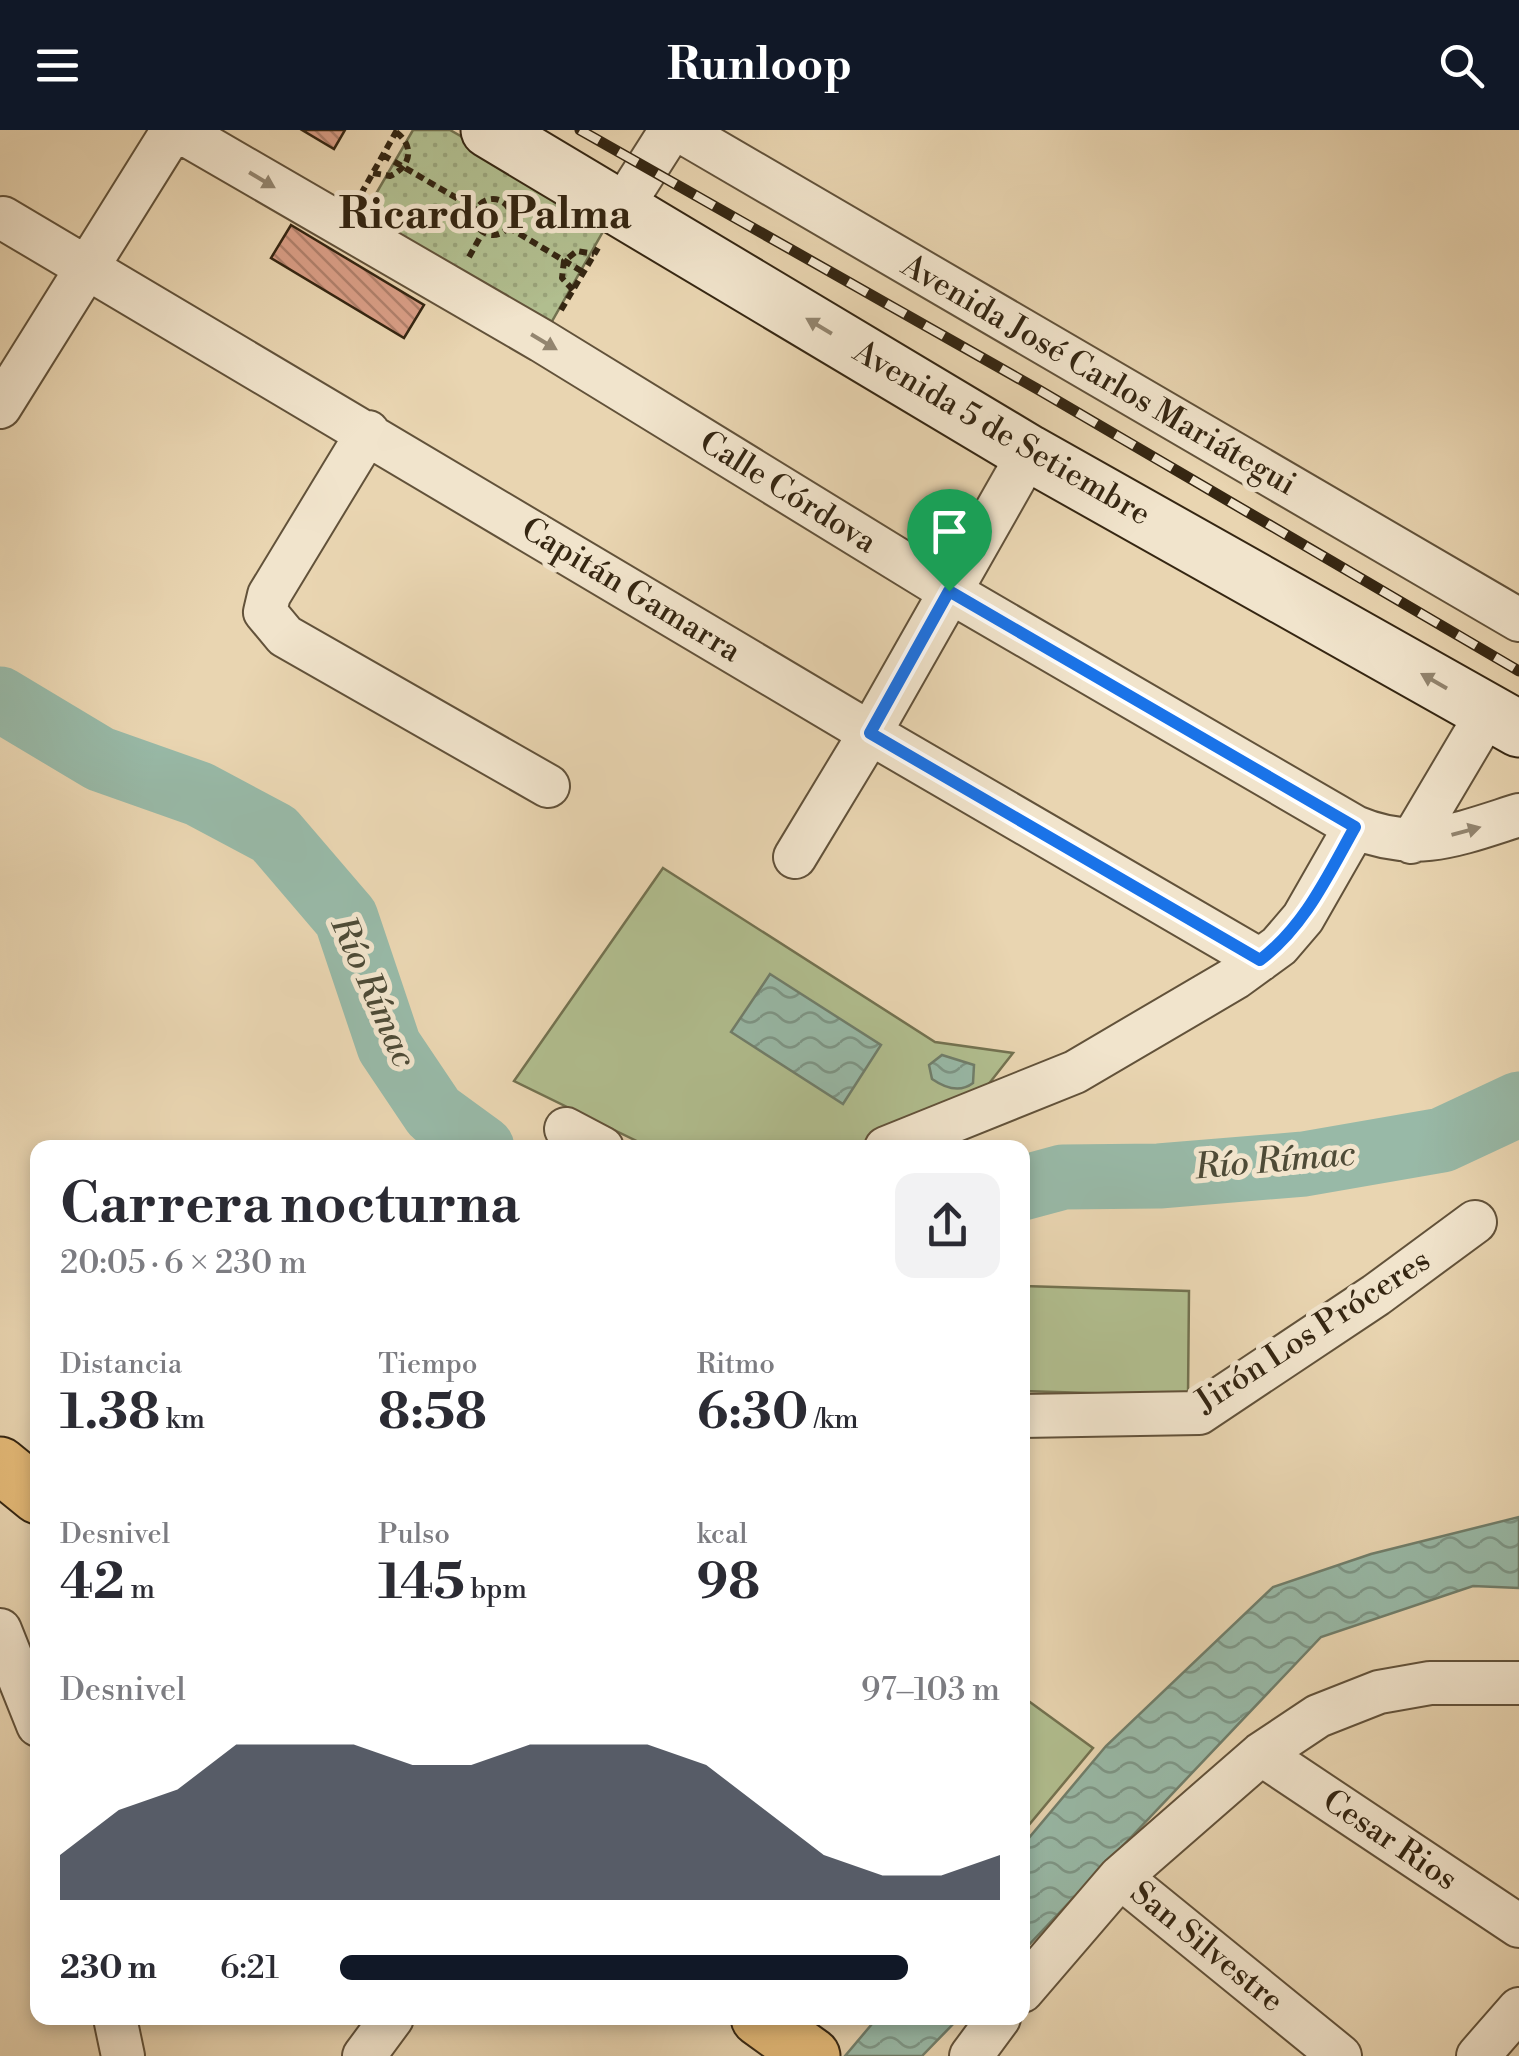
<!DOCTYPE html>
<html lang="es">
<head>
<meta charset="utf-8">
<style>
	body { margin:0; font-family:"Libre Bodoni",serif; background:#f2f2f3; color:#2b2b33; height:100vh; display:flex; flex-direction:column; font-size:38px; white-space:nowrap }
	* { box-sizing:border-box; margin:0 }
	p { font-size:32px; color:#7c7c81 }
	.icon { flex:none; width:55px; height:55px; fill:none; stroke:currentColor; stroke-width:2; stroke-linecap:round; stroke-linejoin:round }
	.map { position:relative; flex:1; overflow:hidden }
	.panel { position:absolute; left:30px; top:1010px; width:1000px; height:885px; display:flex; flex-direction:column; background:#fff; border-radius:20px; box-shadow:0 5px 15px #0003 }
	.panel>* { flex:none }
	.pin { position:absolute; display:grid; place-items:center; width:85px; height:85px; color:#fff; margin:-102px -42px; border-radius:50% 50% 50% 0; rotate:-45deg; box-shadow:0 0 10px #0007 }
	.pin .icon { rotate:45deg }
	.round { display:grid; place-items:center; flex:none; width:105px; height:105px; border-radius:20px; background:#f2f2f3 }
	.headline { display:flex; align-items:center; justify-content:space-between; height:170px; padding:0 30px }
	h1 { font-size:55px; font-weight:700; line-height:75px }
	.figures { display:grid; grid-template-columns:repeat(3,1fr); gap:15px; height:170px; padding:10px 30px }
	.figures div { display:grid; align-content:center }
	.figures b { font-size:50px; font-weight:700 }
	.figures small { font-size:28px; font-weight:400 }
	.figures p { font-size:28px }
	.chart { height:280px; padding:20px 30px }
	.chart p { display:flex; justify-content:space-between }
	.chart svg { width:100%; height:180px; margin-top:10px; fill:#111827; opacity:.7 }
	ul { padding:0 30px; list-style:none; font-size:32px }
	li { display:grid; grid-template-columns:160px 120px 1fr; align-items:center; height:75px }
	li i { height:25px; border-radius:12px; background:#111827 }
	header { display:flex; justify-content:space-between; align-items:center; height:130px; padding:0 30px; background:#111827; color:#fff; font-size:45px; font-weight:700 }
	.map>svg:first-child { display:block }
	.park { fill:url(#park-dots); stroke:#737250; stroke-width:2.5 }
	.garden { fill:#b1be8f; stroke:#737250; stroke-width:2.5 }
	.water { fill:url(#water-waves); stroke:#707e6b; stroke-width:2.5 }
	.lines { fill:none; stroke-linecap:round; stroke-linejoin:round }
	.river { stroke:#98b9a7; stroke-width:65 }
	.building { fill:url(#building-back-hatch); stroke:#352612; stroke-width:2.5 }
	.street-casing { stroke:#62523a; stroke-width:46 }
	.secondary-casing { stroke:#352612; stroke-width:59 }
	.highway-casing { stroke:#352612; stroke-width:59 }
	.path { stroke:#352612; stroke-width:6; stroke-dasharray:8 5; stroke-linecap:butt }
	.street { stroke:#f1e4cc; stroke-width:42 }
	.secondary { stroke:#f1e4cc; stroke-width:55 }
	.highway { stroke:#e4ba78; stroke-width:55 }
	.rail-casing { stroke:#352612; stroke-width:11 }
	.rail { stroke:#f1e4cc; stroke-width:8; stroke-dasharray:22; stroke-linecap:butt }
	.oneway { fill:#93856f }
	.route-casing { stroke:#fff; stroke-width:20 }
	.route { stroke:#1a73e8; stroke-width:12 }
	.labels { text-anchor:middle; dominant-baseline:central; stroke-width:10; stroke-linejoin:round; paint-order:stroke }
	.street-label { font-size:32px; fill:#352612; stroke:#f1e4cc }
	.water-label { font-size:35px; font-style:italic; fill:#4e4b37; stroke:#f1e4cc }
	.district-label { font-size:42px; font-weight:bold; fill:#352612; stroke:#f1e4cc }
</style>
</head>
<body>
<header><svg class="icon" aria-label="menu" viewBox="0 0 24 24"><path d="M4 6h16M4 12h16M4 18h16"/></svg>Runloop<svg class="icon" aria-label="search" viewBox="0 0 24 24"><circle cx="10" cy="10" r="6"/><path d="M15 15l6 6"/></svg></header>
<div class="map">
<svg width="1519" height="1926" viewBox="0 0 1519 1926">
	<defs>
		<pattern id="park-dots" width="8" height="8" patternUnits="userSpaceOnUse" patternTransform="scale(2.5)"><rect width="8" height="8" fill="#b1be8f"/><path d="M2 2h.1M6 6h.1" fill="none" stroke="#99a37a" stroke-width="1.8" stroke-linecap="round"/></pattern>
		<pattern id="water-waves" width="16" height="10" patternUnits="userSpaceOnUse" patternTransform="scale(2.5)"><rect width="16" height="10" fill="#98b9a7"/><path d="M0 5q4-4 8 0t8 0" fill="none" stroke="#7d9687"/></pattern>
		<pattern id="building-back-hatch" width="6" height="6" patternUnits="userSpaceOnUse" patternTransform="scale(2.5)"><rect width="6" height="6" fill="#d89d85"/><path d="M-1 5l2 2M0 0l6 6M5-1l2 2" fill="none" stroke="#b0806b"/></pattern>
	</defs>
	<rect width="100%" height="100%" fill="#e9d5b1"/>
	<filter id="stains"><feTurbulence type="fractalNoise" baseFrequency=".002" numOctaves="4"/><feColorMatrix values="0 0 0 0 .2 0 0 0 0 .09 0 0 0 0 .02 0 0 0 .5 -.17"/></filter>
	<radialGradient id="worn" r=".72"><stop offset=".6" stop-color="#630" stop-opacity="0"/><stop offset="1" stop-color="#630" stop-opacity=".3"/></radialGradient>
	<!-- park -->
	<path class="park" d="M413,0H450L609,91L551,193L363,86Z"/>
	<!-- garden -->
	<path class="garden" d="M663,738L935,912L1013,923L973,974L853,1017H649L514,951Z
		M1023,1156L1189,1161L1188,1266L1023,1261Z
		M1023,1567L1093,1618L1023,1702Z"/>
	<!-- water -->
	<path class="water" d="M770,844L881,915L843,974L731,902Z
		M942,925L974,935L973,953C960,963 945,958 932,949L929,935Z
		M1519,1387V1458L1473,1456L1321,1507L1023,1821V1715L1106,1616L1273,1457L1371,1424Z
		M877,1888H959L922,1926H845Z"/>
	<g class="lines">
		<!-- river -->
		<path class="river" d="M0,569L100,629L199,664L274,704L346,788L389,916L434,983L482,1018
			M1022,1058L1063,1047L1159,1046L1304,1034L1442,1010L1519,974"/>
	</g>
	<!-- building -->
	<path class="building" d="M302,0H345L334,19Z
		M291,95L424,175L404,208L271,128Z"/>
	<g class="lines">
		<defs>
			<path id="street" d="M178,0L542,211L949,461L1355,697C1416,723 1459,704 1519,685
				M679,0L1519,490
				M622,77L671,0
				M3,88L870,603L1260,830
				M0,277L173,0
				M368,302L269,465L265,482L285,506L548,656
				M1411,712L1488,582
				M795,727L870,603L1029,323
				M566,999L602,1018
				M886,1018L1075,942L1235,848L1279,816L1303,788L1355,697
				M1022,1286L1199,1283L1376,1165L1475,1092
				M0,1500L38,1595
				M1261,1624L1519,1796
				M1120,1747L1340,1926
				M1022,1861L1120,1747L1261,1624L1318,1586L1379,1562L1430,1553H1519
				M115,1888L123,1926
				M364,1926L392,1888
				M971,1926L999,1888
				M1478,1926L1519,1879"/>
			<path id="secondary" d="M489,0L1029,323L1519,599"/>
			<path id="highway" d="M0,1335L38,1366
				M759,1888L812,1926"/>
		</defs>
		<!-- street casing -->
		<use href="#street" class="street-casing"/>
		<!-- secondary casing -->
		<use href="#secondary" class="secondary-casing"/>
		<!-- highway casing -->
		<use href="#highway" class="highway-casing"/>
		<!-- path -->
		<path class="path" d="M383,25L477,80
			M373,43L390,46C411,37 415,16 396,2
			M361,64L397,0
			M475 87a18 18 0 1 1 36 0a18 18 0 1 1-36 0Z
			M508,97L583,142
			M469,127L483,102
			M573,160L562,148L564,131L577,121L594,124
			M561,180L598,118"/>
		<!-- street -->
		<use href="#street" class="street"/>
		<!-- secondary -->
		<use href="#secondary" class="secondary"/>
		<!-- highway -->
		<use href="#highway" class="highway"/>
		<defs>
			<path id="rail" d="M580,0L1039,260L1519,541"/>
		</defs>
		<!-- rail casing -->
		<use href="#rail" class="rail-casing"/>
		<!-- rail -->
		<use href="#rail" class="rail"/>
	</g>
	<!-- one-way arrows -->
	<defs><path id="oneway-solid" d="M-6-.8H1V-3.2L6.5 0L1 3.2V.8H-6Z" transform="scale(2.5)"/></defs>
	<g class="oneway">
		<use href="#oneway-solid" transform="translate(262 50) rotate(31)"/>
		<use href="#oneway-solid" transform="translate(819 196) rotate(-149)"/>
		<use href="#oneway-solid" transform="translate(544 212) rotate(31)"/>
		<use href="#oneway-solid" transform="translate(1434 551) rotate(-150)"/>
		<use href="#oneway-solid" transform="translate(1466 701) rotate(-15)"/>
	</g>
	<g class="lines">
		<defs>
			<path id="route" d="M949,461L1355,697C1328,745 1305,796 1260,830L870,603Z"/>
		</defs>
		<!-- route casing -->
		<use href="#route" class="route-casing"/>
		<!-- route -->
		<use href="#route" class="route"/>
	</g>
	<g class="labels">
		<!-- street labels -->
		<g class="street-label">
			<text transform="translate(1099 245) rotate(30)">Avenida José Carlos Mariátegui</text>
			<text transform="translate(1002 303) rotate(30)">Avenida 5 de Setiembre</text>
			<text transform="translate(788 362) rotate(32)">Calle Córdova</text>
			<text transform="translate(631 460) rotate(31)">Capitán Gamarra</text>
			<text transform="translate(1313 1201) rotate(-33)">Jirón Los Próceres</text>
			<text transform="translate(1390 1710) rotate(34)">Cesar Rios</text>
			<text transform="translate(1207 1817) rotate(39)">San Silvestre</text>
		</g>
		<!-- water labels -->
		<g class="water-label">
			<text transform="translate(373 862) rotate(66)">Río Rímac</text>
			<text transform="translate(1275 1031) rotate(-5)">Río Rímac</text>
		</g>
		<!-- district labels -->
		<g class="district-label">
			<text x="485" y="85">Ricardo Palma</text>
		</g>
	</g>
	<rect width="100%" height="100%" filter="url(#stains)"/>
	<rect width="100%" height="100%" fill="url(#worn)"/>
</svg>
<div class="pin" style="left:949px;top:461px;background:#1e9e55"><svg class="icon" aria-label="arrive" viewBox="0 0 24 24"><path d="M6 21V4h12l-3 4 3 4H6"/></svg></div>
<section class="panel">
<div class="headline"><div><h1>Carrera nocturna</h1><p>20:05 · 6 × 230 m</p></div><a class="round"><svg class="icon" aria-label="share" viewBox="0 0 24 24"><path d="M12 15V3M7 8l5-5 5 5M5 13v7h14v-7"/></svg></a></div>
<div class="figures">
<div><p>Distancia</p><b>1.38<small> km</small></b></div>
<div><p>Tiempo</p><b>8:58</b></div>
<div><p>Ritmo</p><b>6:30<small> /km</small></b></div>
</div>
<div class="figures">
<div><p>Desnivel</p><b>42<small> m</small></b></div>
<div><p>Pulso</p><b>145<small> bpm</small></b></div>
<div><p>kcal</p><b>98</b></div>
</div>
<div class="chart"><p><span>Desnivel</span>97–103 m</p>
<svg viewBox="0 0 160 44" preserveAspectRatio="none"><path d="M0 44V33L10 22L20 17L30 6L40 6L50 6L60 11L70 11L80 6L90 6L100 6L110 11L120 22L130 33L140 38L150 38L160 33V44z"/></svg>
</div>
<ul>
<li><b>230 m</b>6:21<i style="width:86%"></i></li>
</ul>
</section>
</div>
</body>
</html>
